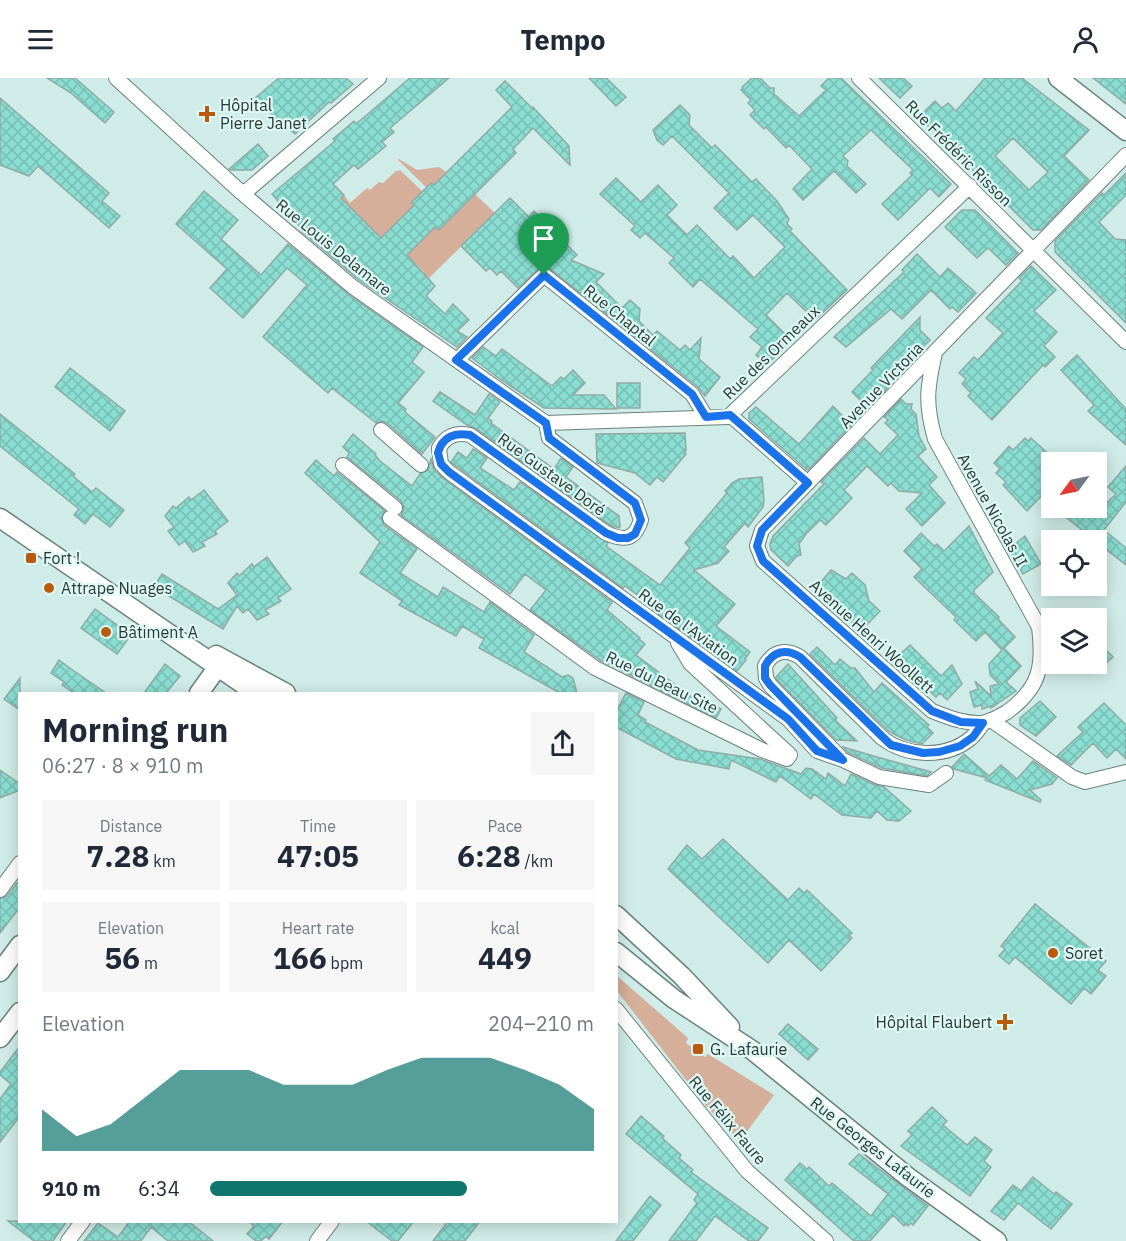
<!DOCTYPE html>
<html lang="en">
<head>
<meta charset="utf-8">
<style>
	body { margin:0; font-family:"IBM Plex Sans",sans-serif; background:#f6f6f7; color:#1f2937; height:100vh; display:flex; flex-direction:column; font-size:22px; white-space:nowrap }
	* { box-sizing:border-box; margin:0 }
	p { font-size:20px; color:#747a83 }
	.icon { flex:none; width:33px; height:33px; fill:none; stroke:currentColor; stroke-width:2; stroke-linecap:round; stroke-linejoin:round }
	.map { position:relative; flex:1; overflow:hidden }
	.side { position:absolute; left:18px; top:614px; width:600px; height:531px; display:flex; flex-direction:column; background:#fff; border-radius:0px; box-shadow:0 3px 15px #0003 }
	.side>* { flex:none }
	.needle { width:39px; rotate:237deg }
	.fabs { position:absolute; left:1041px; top:374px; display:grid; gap:12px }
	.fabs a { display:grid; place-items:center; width:66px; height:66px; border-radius:0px; background:#fff; box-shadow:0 3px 15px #0003; font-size:30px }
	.pin { position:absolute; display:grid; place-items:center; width:51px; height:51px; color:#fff; margin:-62px -26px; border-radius:50% 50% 50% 0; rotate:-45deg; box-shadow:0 0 6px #0007 }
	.pin .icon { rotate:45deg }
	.round { display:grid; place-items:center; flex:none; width:63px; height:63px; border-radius:0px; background:#f6f6f7 }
	.head { display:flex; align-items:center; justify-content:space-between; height:102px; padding:0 24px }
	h1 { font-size:33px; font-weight:800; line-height:45px }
	.figures { display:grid; grid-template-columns:repeat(3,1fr); gap:9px; height:102px; padding:6px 24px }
	.figures div { display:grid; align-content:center; border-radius:0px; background:#f6f6f7; text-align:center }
	.figures b { font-size:30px; font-weight:800 }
	.figures small { font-size:16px; font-weight:400 }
	.figures p { font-size:16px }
	.chart { height:168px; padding:12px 24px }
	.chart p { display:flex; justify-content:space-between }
	.chart svg { width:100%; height:108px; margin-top:6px; fill:#0f766e; opacity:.7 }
	ul { padding:0 24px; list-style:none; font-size:20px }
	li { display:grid; grid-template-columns:96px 72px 1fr; align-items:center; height:45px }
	li i { height:15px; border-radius:8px; background:#0f766e }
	header { display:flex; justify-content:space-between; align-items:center; height:78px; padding:0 24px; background:#fff; font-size:27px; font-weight:800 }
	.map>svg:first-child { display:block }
	.grass { fill:#d5af99 }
	.building { fill:url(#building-cross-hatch); stroke:#90aaa6; stroke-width:1.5; fill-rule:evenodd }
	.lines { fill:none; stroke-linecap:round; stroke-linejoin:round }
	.street-casing { stroke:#69827e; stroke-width:16 }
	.secondary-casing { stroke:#69827e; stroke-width:21 }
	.street { stroke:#fff; stroke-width:14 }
	.secondary { stroke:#fff; stroke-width:18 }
	.route-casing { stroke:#fff; stroke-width:12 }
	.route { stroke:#1a73e8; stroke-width:8 }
	.poi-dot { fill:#b95b0c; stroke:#ddf9f5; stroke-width:2 }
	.labels { text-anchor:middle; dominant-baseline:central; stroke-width:4.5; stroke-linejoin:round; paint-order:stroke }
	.poi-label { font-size:16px; fill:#2d3836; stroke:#ddf9f5; text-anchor:start }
	.street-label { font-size:16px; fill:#2d3836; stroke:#ddf9f5 }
</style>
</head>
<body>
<header><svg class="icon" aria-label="menu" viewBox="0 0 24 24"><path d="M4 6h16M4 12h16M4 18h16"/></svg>Tempo<svg class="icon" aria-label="person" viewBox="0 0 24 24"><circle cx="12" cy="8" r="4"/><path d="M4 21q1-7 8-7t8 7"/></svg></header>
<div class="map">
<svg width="1126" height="1163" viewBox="0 0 1126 1163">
	<defs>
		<pattern id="building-cross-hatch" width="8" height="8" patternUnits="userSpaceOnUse" patternTransform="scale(1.5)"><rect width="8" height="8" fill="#89ddd1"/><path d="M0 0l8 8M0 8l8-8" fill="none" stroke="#77beb4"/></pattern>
	</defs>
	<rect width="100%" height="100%" fill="#d0ece8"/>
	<!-- grass -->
	<path class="grass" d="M399,81L417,92L439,89L446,94L434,107L427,110L398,82Z
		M400,92L423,114L412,125L414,127L398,143L419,165L435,149L439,152L475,116L495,135L425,204L419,199L424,194L388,157L383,162L341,120L344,117L350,125L367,110L370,112L379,104L383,105L396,93Z
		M617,898L688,960L686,965L705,979L708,976L774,1017L740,1063L707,1029L617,913Z"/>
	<!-- building -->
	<path class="building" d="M47,0H75L114,34L105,45L71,15Z
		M279,0H346L353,6L331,25L329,24L295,56L254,21Z
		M410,0H449L390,50L394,54L382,64L386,68L358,91L354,87L333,106L344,117L341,120L381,160L414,127L411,125L431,105L434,107L512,29L496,12L505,3L532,30L533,29L569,68L570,87L533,50L513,71L516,75L439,152L435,149L407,177L435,208L426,218L445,236L453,226L469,242L457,253L467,259L457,269L359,202L300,152L301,150L272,116L335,63L333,61L354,43L356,46Z
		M589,0H606L626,19L616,28Z
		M752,0H760L770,10H774V16L799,38L826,12L821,8L829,0H841L951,106L939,119L930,110L898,142L882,126L912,97L910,95L913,92L871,52L843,78L848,83L847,88L866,106L856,115L834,93L803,122L793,111L812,91L789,67L786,70L766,49L764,51L750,37L755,32L748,25L751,22L741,12L743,10L742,9Z
		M879,0H903L912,8L900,20Z
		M985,0H1022L1089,52L1064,78L1089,102L1041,152H1033L919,39L935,23L942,30L948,25L956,33ZM1013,60L1048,94L1029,112L995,78Z
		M1093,0H1126V26Z
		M0,20L109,115L102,123L120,138L109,150L38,88L29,98L0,87Z
		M680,27L690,37L689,47L712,70L715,67L752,104L756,101L777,123L789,141L787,146L792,151L790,153L847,212L815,242L787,215L766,237L792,263L767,286L756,277L762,269L750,259L758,251L700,201L693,209L669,185L674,180L645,155L640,160L631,152L635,148L600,116L616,100L641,124L658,107L677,127L667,137L687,157L697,147L730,181L733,178L754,200L785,169L753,137L737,152L714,130L729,115L672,58L663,67L657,62L653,52Z
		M258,66L268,78L252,92H231L229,91Z
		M1126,95V117L1099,144L1115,161L1126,162V245L1055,174V163L1102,115L1104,117Z
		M204,113L238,142L221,161L261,197L288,166L348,216L423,269L412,284L424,294L398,325L406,331L405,334L435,359L422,376L387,345L382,343L376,345L332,310L328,315L263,259L307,207L287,190L243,240L210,210L227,191L176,146Z
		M510,120L529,139L534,133L577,177L571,182L604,196L596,204L622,230L630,222L640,231L639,243L653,257L657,253L680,272L685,267L690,272L701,260L699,281L720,299L705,318L698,309L544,186L518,210L501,193L497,197L490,190L486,193L461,168Z
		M962,132H975L1018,175L1006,187L988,170L977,180L945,149Z
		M917,176L940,199L948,190L976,215L958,234L952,229L950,231L931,212L902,241L891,231L846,269L834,259L904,194L902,192Z
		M1031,188L1056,212L1034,233L1057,254L1044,268L1055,279L1045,289L1043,287L992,342L968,318L971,315L962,306L966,301L959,295L974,279L978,282L1003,255L986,240L1022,203L1019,200Z
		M920,239V252L930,262L886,307L888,309L868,330L852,314L873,292L871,290Z
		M483,269L496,278L502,271L552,308L561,299L564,301L573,292L585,305L573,317H604L616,331L544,330L500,301L472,280Z
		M1077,277L1126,331V367L1088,333L1094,327L1061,292Z
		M70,290L125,333L110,353L55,309Z
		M617,305H640V330H617Z
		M440,314L475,337L489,316L500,324L488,340L492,343L491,345L554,391L561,380L573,389L566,399L619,438L620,449L619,450L610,447L475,350L467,347L433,323Z
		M901,321L906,326H912L911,331L916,336L919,358L926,371L918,378L937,399L929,407L945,425L922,448L906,431L922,415L899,413L891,405L888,408L867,388L844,412L852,420L826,447L820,442L806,456L799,466L801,477L797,478L788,488L771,472L770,466L773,458L821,409L824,406L821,404L864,360L880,376L898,357L885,345L888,342L884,339Z
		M833,328L851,347L808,392L806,391L808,387L805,390L749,341V335L756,329L799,366Z
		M0,336L75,396L73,398L92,414L96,410L124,432L110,449L93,436L85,446L74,437L79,431L0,368Z
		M685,355L686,373L684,375L686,376L663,404L657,399L650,407L635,395L597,385L596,356Z
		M353,356L376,376L375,377L380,383L412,408L420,396L428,392L431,380L434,392L444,401L612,524L607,532L640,560L639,561L645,566L636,577L693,620L695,617L721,631L716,640L600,582L530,532L546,512L525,496L510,516L401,437L404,431L401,423L347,379L349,375L343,369Z
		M1025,360L1028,363L1031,360L1052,379V407L1027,433L1003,407L1006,404L996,395L1000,391L994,385L1009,368L1013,372Z
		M473,371L487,380L480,390L514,412L520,404L608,465L606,468L660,507L690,470L685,465L727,415L725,413L732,405L739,401L762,399L764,422L763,429L748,449L745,445L724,469L729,473L718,485L694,492L735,526L716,548L750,574L745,581L746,582L737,593L653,532L655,530L625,508L623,510L451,384L458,374L467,380Z
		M316,382L334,398L337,394L385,433L381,440L384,447L417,471L400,495L438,519L443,509L484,534L490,524L534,557L524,574L562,599L568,597L573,600L577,615H560L479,570L484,561L462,548L456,558L399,527L402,523L360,495L380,464L305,395Z
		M1126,388V424L1104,452L1126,470V487L1053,429H1078L1093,438L1116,416L1108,409Z
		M204,412L228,443L215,453L217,456L202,464L205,468L193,474L185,463L179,467L168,453L174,449L165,438L173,428L176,430L189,419L191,422Z
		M969,448L993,494L974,512V515L999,539L998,541L1015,559L1004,570L1021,588L1006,604L1016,613L991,630V628L982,631V627L974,629L970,614L978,611L975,603L991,618L990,608L999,606L990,597L989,586L1002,572L985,554L976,563L954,542L956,539L914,499L922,491L904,473L921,455L934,468L937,466L944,473Z
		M1025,458L1041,486L1023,496L1009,471Z
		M267,479L291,511L278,520L281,523L265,532L269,536L257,542L248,531L243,535L237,528L223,551L154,509L162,496L218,531L237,517L228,505L237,495L239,498L252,486L254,489Z
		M831,492L846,501L852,495L865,507L869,523L880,533L864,550L858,545L856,548L815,511Z
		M95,531L131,557L117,576L81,550Z
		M1096,562L1113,579L1096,594Z
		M910,567L941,598L952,587L962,606L947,622L940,615L936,619L894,582Z
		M817,569L835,587L840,581L851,590H855L874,614L882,605L929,647L927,649L933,655L922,666L906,662L888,653L810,576Z
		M59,582L74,593L106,615H74L62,607L64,604L51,595Z
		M165,586L180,598L166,615H144Z
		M788,586L837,640L835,642L857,663L836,662L777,602L776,599Z
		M20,600V632L4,621Z
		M626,615L644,624L638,637L646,642L645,644L698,672L760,681L801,696L806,690L812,691L826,701L828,695L845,708L851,696L875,707L884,709L911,733L899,743L887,742L877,733L871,740L842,737L814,716L811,721L780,698L776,704L731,682L729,691L676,681L616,649V634Z
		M1040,623L1056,639L1036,658L1020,647V640Z
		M1104,625L1126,647V681L1116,671L1107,680L1093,665L1071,687L1057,678L1083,654L1078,649Z
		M843,669L870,677L931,694L927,698L882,690L847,674Z
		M964,676L989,698L1001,687L1017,701L1033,683L1057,700L1052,706L1030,712L1041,722L1040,724L985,702L987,700L954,691L952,689Z
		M0,692L20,706V712L0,720Z
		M723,761L788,822L799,810L804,815L807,812L852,855L849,858L852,860L821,893L789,862L768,885L668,791L687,767L702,781Z
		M20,801V829L0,855V821L7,818Z
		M1035,826L1106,883L1098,892L1106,898L1091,916L1084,910L1071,926L1015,879L1009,886L999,878L1005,871L1001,868Z
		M788,946L818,971L808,982L779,956Z
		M20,968V1038L0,1064V1021L11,1006L0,997V994Z
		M932,1029L947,1043L943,1047L967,1067L975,1059L992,1072L984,1083L991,1089L970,1118L901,1068L912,1057L908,1053Z
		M641,1038L664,1058L662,1060L681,1077L679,1080L693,1092L691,1094L768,1150L758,1163H749L715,1138L696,1163H669L697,1125L694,1122L698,1116L626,1056Z
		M859,1076L928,1128L913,1147L911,1145L908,1148L906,1146L904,1148L893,1137L870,1163H854L785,1102L800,1085L807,1091L809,1089L829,1108L832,1105L871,1138L888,1116L849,1086Z
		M1033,1099L1054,1116L1056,1114L1072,1126L1051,1151L1018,1125L1004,1142L991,1133L1013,1107L1021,1113Z
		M650,1118L661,1127L650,1141L633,1163H616Z
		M8,1143H67L53,1163H34Z
		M130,1143H188L213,1163H168L151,1149L141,1163H84L98,1145L118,1159Z
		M248,1143H283L269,1161L266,1158L261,1163H256L247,1156L254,1148Z
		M366,1143H414L398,1163H392Z
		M448,1143H480L465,1163H433Z"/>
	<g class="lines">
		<defs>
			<path id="street" d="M116,0L243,116L353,209L546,345
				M859,0L1126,264
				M243,116L379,0
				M935,275C927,310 925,326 935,361L1039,549C1044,588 1040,610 1007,634C1000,638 990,644 981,645C964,646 948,639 932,633L763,483L757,468L762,452L1126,77
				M457,282L544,197L692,316L706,339
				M730,337L808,405
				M546,345L549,360L635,425L641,442C634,463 624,463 606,455L470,357C456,354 446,358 439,370L441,386L449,394L788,641L817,673L843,682L879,699L929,707L946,695
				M546,345L728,339L970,108
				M381,352L421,387
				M343,387L395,430
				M390,440L595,590L762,672L787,681L790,677L690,585L678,565
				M991,642L1072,699L1085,704L1126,694
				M839,678L770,607L766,600L765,588C773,573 786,570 800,579L882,660C907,679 946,681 971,660C976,656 980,650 983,645
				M0,812L20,785
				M616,931L747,1093L826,1163
				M68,1163L83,1143
				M317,1163L332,1143"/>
			<path id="secondary" d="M1058,0L1126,53
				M0,440L256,615
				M216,577L286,615
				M199,615L217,590
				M616,837L682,898L730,949
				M616,874L674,921L752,972L908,1099L997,1163
				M0,894L20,867
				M0,960L20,934"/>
		</defs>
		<!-- street casing -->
		<use href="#street" class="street-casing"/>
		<!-- secondary casing -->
		<use href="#secondary" class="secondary-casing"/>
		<!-- street -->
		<use href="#street" class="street"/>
		<!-- secondary -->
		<use href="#secondary" class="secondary"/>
	</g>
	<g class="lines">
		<defs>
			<path id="route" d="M544,197L692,316L706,339L730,337L808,405L762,452L757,468L763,483L932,633L961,644L983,645L973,659L960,668L939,674L923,675L891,667L800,579C786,570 773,573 765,588V600L770,607L843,682L817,673L788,641L449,394L441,386L438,375C442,359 455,354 470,357L606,455L618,460H628L635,456L641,442L635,425L549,360L546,345L456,282Z"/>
		</defs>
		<!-- route casing -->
		<use href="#route" class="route-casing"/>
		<!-- route -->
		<use href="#route" class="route"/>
	</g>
	<!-- markers -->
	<g class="poi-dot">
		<path d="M204 27h6v6h6v6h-6v6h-6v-6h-6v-6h6z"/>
		<rect x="25" y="474" width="12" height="12" rx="3"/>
		<circle cx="49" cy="510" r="6"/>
		<circle cx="106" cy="554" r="6"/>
		<circle cx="1053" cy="875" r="6"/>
		<path d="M1002 935h6v6h6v6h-6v6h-6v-6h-6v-6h6z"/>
		<rect x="692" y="965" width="12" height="12" rx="3"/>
	</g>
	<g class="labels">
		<!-- poi labels -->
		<g class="poi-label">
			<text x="220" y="27">Hôpital<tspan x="220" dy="18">Pierre Janet</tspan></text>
			<text x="43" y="480">Fort !</text>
			<text x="61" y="510">Attrape Nuages</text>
			<text x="118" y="554">Bâtiment A</text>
			<text x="1065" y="875">Soret</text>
			<text x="992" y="944" text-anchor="end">Hôpital Flaubert</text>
			<text x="710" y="971">G. Lafaurie</text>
		</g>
		<!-- street labels -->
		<g class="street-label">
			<text transform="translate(959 75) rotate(45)">Rue Frédéric Risson</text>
			<text transform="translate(334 169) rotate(39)">Rue Louis Delamare</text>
			<text transform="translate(620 237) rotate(39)">Rue Chaptal</text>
			<text transform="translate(771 274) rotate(-44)">Rue des Ormeaux</text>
			<text transform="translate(881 307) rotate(-46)">Avenue Victoria</text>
			<text transform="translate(552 396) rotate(36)">Rue Gustave Doré</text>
			<text transform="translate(993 432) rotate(61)">Avenue Nicolas II</text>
			<text transform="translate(689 549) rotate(36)">Rue de l'Aviation</text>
			<text transform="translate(872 558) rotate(42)">Avenue Henri Woollett</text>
			<text transform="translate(662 604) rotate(26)">Rue du Beau Site</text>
			<text transform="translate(728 1042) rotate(50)">Rue Félix Faure</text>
			<text transform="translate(873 1069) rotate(38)">Rue Georges Lafaurie</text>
		</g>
	</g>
</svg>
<div class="fabs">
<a><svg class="needle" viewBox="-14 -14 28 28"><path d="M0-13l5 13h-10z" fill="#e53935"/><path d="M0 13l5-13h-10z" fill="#747a83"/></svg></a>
<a><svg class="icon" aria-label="locate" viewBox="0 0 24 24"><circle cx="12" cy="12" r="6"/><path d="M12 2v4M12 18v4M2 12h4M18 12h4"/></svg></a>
<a><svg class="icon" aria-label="layers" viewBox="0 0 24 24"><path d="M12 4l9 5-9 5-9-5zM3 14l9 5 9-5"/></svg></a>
</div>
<div class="pin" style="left:544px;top:197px;background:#1e9e55"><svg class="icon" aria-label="arrive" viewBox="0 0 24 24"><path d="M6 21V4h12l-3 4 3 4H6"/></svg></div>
<section class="side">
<div class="head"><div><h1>Morning run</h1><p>06:27 · 8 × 910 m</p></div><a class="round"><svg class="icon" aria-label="share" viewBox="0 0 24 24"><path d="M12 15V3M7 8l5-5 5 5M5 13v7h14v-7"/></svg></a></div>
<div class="figures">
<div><p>Distance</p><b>7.28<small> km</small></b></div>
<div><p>Time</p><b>47:05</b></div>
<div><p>Pace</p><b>6:28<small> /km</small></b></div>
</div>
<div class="figures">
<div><p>Elevation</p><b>56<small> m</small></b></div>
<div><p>Heart rate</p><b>166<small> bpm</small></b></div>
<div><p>kcal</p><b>449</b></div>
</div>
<div class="chart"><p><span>Elevation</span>204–210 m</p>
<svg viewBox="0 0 160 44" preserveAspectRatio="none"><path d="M0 44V27L10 38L20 33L30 22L40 11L50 11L60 11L70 17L80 17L90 17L100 11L110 6L120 6L130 6L140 11L150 17L160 27V44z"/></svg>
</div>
<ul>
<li><b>910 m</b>6:34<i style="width:67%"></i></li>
</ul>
</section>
</div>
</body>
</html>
